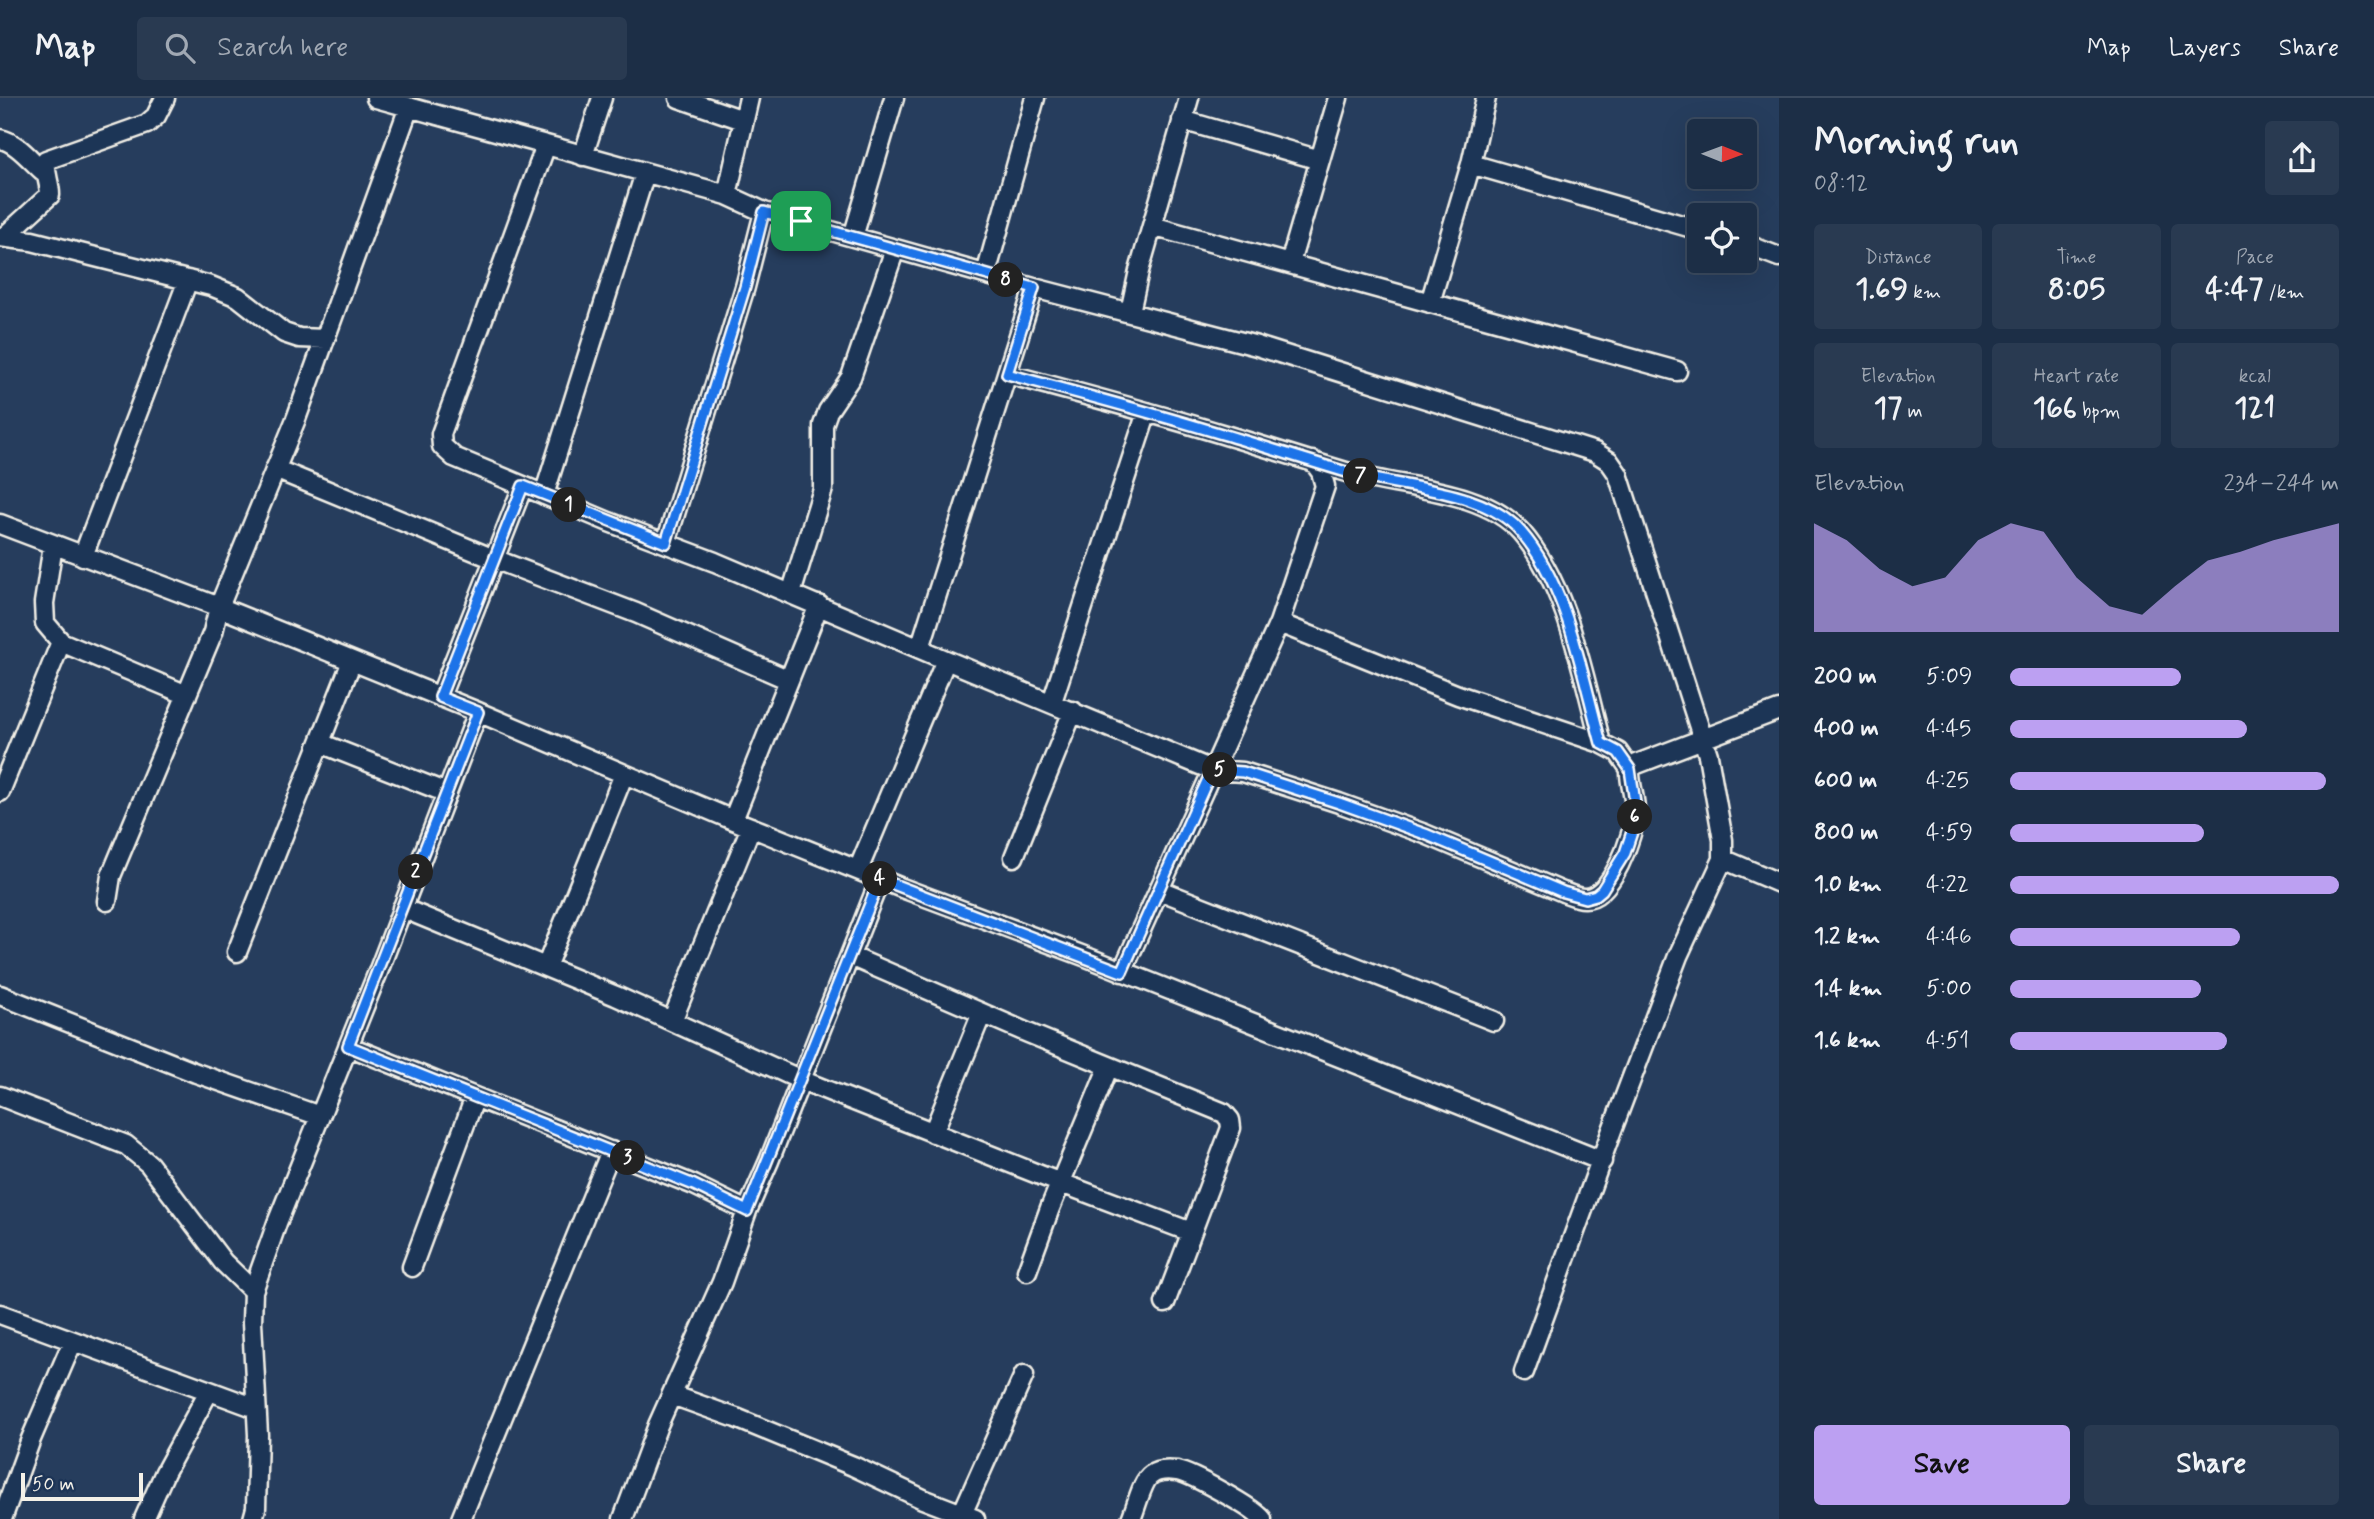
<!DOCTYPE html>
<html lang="en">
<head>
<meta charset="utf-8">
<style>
	body { margin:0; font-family:Mynerve,sans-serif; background:#293a51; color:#f1f3f6; height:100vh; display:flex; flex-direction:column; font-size:26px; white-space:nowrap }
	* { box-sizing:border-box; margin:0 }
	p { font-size:23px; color:#a0a8b3 }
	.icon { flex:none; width:38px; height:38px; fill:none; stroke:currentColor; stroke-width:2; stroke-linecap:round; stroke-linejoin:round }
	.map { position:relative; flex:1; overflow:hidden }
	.side { display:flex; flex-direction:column; background:#1c2e46; width:595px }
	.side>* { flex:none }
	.needle { width:46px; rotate:91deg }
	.controls { position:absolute; left:1687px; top:21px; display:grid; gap:14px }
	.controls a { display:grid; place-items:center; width:70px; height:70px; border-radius:7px; background:#1c2e46; box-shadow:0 7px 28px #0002,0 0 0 2px #3a4a5f; font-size:35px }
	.scale { position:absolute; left:21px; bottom:18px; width:122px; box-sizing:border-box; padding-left:7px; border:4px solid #f4f1e8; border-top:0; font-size:19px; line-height:24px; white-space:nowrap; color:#f4f1e8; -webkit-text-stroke:5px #1d3557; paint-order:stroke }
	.pin { position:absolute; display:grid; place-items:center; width:60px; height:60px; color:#fff; margin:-30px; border-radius:14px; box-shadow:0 4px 10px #0006 }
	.km { position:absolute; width:35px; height:35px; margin:-18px; border-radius:50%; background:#222; color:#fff; font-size:19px; line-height:35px; text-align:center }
	.round { display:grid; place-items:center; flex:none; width:74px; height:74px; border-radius:7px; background:#293a51 }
	.overview { display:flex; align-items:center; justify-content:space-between; height:119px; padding:0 35px }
	h1 { font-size:38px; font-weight:700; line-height:52px }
	.metrics { display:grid; grid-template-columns:repeat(3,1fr); gap:10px; height:119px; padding:7px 35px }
	.metrics div { display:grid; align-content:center; border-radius:7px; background:#293a51; text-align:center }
	.metrics b { font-size:30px; font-weight:700 }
	.metrics small { font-size:19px; font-weight:400 }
	.metrics p { font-size:19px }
	.chart { height:196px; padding:14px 35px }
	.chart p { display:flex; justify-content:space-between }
	.chart svg { width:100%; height:126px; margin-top:7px; fill:#bca0f2; opacity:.7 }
	.cta { display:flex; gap:14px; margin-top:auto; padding:14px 35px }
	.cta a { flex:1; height:80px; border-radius:7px; background:#bca0f2; color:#111; font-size:28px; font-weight:700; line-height:80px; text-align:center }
	.cta a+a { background:#293a51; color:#f1f3f6 }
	ul { padding:0 35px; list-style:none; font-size:23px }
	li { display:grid; grid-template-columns:112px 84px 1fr; align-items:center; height:52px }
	li i { height:18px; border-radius:9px; background:#bca0f2 }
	header { display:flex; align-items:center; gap:42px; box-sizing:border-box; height:98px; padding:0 35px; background:#1c2e46; border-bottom:2px solid #3a4a5f }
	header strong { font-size:33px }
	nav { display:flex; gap:38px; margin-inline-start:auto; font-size:24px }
	.search { width:490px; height:63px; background:#293a51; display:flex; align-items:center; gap:18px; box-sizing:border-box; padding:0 24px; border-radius:7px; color:#a0a8b3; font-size:26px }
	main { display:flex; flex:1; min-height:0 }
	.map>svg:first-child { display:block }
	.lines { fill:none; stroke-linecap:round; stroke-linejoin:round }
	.minor-casing { stroke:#f4f1e8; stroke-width:23 }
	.minor { stroke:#1d3557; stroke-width:18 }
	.route-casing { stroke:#fff; stroke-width:14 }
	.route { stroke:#1a73e8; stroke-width:9 }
</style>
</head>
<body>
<header>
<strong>Map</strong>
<div class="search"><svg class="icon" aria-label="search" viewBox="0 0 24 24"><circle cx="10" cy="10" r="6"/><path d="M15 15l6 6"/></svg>Search here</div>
<nav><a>Map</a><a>Layers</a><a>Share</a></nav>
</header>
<main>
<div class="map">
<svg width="1779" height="1421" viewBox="0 0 1779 1421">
	<rect width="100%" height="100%" fill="#263d5d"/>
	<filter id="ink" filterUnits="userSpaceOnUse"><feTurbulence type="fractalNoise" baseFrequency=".0143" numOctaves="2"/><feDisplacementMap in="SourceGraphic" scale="14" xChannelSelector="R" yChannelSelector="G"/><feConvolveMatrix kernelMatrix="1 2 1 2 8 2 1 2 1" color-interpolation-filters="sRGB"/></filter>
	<g filter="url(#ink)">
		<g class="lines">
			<defs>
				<path id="minor" d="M376,0L727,97L764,114L1034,190L1257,248L1595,354L1609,363L1618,376L1708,657L1723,742V761L1779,785
					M679,0L743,22
					M1182,22L1320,62
					M0,41C17,44 31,63 44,74
					M546,47L441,336L442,348L454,359L609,424L715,464L946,562L1212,672L1243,674L1339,705L1425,736L1563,794C1569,796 1577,800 1584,800C1611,802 1634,737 1635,715C1636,701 1629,686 1630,671L1637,666L1779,612
					M583,58L602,0
					M1471,66L1699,132
					M727,97L749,0
					M1152,128L1677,273
					M0,139L32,143L211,188L238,199L284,235L299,240L325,241
					M4,139L50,97C50,84 44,75 46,62L147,26L156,18L165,0
					M853,139L894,0
					M1745,146L1779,159
					M1290,165L1338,0
					M986,176L1035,0
					M1430,205L1471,66L1486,0
					M1130,214L1139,173L1189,0
					M1007,276C1079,295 1150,314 1222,336C1266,349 1309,363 1353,376C1405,391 1484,391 1521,434C1568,488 1583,578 1601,645
					M275,371L494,461L636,515L789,582
					M544,397L645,75
					M0,426L219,509L478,614L733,722L902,790L1084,858L1602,1063
					M666,445L745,189L764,114
					M53,447L44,505L45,525L61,544L187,597
					M83,458L188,182
					M791,496L823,391V327L828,313L851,279L895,151
					M1279,525L1458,597L1601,645L1618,654L1630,671
					M920,550L1034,190
					M440,599L523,388
					M1052,604L1147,314
					M320,645L447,695
					M0,694L61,544
					M733,722L819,507
					M1014,759L1073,613
					M858,772L946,562
					M1159,792L1494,923
					M107,803L111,778L213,534L219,509L296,321L409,9
					M402,810L616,898L801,982L1040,1077L1191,1134
					M237,854L352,563
					M850,858L1028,935L1224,1015L1230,1022L1231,1030L1165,1205
					M546,869L624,676
					M1122,874L1279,525L1325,388L1321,374L1313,363
					M0,897L196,975L320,1018
					M672,923L751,729
					M348,948L694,1087L747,1113
					M0,998L126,1047L149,1066L223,1164L253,1193
					M933,1035L982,915
					M412,1169L475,999
					M1027,1173L1050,1110L1109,968
					M0,1216L256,1310
					M1524,1274L1612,1032L1678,858L1723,761
					M672,1297L736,1320L853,1368L923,1401L975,1421
					M962,1416L1024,1277
					M2,1421L31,1341L73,1243
					M144,1421L165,1374L209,1293
					M253,1421L256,1410L258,1337L252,1224L253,1193L277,1125L378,874L478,614
					M461,1421L611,1053
					M623,1421L658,1327L722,1184L747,1113L769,1063L880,781
					M1131,1421C1136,1410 1142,1383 1151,1377C1157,1372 1169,1372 1177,1373C1192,1376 1254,1410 1262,1421"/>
			</defs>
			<!-- minor casing -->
			<use href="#minor" class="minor-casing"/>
			<!-- minor -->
			<use href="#minor" class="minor"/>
		</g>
	</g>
	<g class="lines" filter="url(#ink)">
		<defs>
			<path id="route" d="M764,114L1034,190L1007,276C1079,295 1150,314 1222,336C1266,349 1309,363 1353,376C1405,391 1485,391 1521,434C1568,488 1582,577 1601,645L1618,654L1630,671L1636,711L1633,731L1625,755L1602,792L1596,797L1585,800L1563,794L1425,736L1339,705L1243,674L1212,672L1122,874L880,781L747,1113L694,1087L348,948L478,614L440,599L523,388L666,445L745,189Z"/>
		</defs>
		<!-- route casing -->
		<use href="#route" class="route-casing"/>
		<!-- route -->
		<use href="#route" class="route"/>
	</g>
</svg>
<div class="controls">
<a><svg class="needle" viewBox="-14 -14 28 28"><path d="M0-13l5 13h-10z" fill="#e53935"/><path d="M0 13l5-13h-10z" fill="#a0a8b3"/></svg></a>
<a><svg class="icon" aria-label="locate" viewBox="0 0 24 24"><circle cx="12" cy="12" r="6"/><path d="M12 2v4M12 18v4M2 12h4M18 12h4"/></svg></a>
</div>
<div class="scale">50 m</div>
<div class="pin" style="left:801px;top:123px;background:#1e9e55"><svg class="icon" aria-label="arrive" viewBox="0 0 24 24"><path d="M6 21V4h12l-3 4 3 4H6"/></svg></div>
<b class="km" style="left:569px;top:407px">1</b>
<b class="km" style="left:416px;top:774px">2</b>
<b class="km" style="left:628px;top:1060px">3</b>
<b class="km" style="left:880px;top:781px">4</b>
<b class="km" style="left:1220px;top:672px">5</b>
<b class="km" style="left:1635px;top:719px">6</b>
<b class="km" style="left:1361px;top:378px">7</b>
<b class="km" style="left:1006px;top:182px">8</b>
</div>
<section class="side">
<div class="overview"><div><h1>Morning run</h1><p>08:12</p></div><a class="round"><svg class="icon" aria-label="share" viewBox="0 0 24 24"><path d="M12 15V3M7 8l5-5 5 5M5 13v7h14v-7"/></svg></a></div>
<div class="metrics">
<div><p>Distance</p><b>1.69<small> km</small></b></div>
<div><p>Time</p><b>8:05</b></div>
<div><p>Pace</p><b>4:47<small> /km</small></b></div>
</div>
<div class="metrics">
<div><p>Elevation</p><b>17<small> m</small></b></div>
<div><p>Heart rate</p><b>166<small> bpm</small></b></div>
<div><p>kcal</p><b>121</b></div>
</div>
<div class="chart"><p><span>Elevation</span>234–244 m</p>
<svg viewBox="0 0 160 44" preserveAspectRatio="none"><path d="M0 44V6L10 12L20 22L30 28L40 25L50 12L60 6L70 9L80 25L90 35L100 38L110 28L120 19L130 16L140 12L150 9L160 6V44z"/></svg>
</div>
<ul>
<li><b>200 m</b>5:09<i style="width:52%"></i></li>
<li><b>400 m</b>4:45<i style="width:72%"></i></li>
<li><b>600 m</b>4:25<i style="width:96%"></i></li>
<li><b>800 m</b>4:59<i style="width:59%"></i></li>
<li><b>1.0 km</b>4:22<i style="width:100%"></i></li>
<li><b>1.2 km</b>4:46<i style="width:70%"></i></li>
<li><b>1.4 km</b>5:00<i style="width:58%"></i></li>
<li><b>1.6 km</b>4:51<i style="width:66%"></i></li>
</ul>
<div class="cta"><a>Save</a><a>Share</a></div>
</section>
</main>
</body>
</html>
